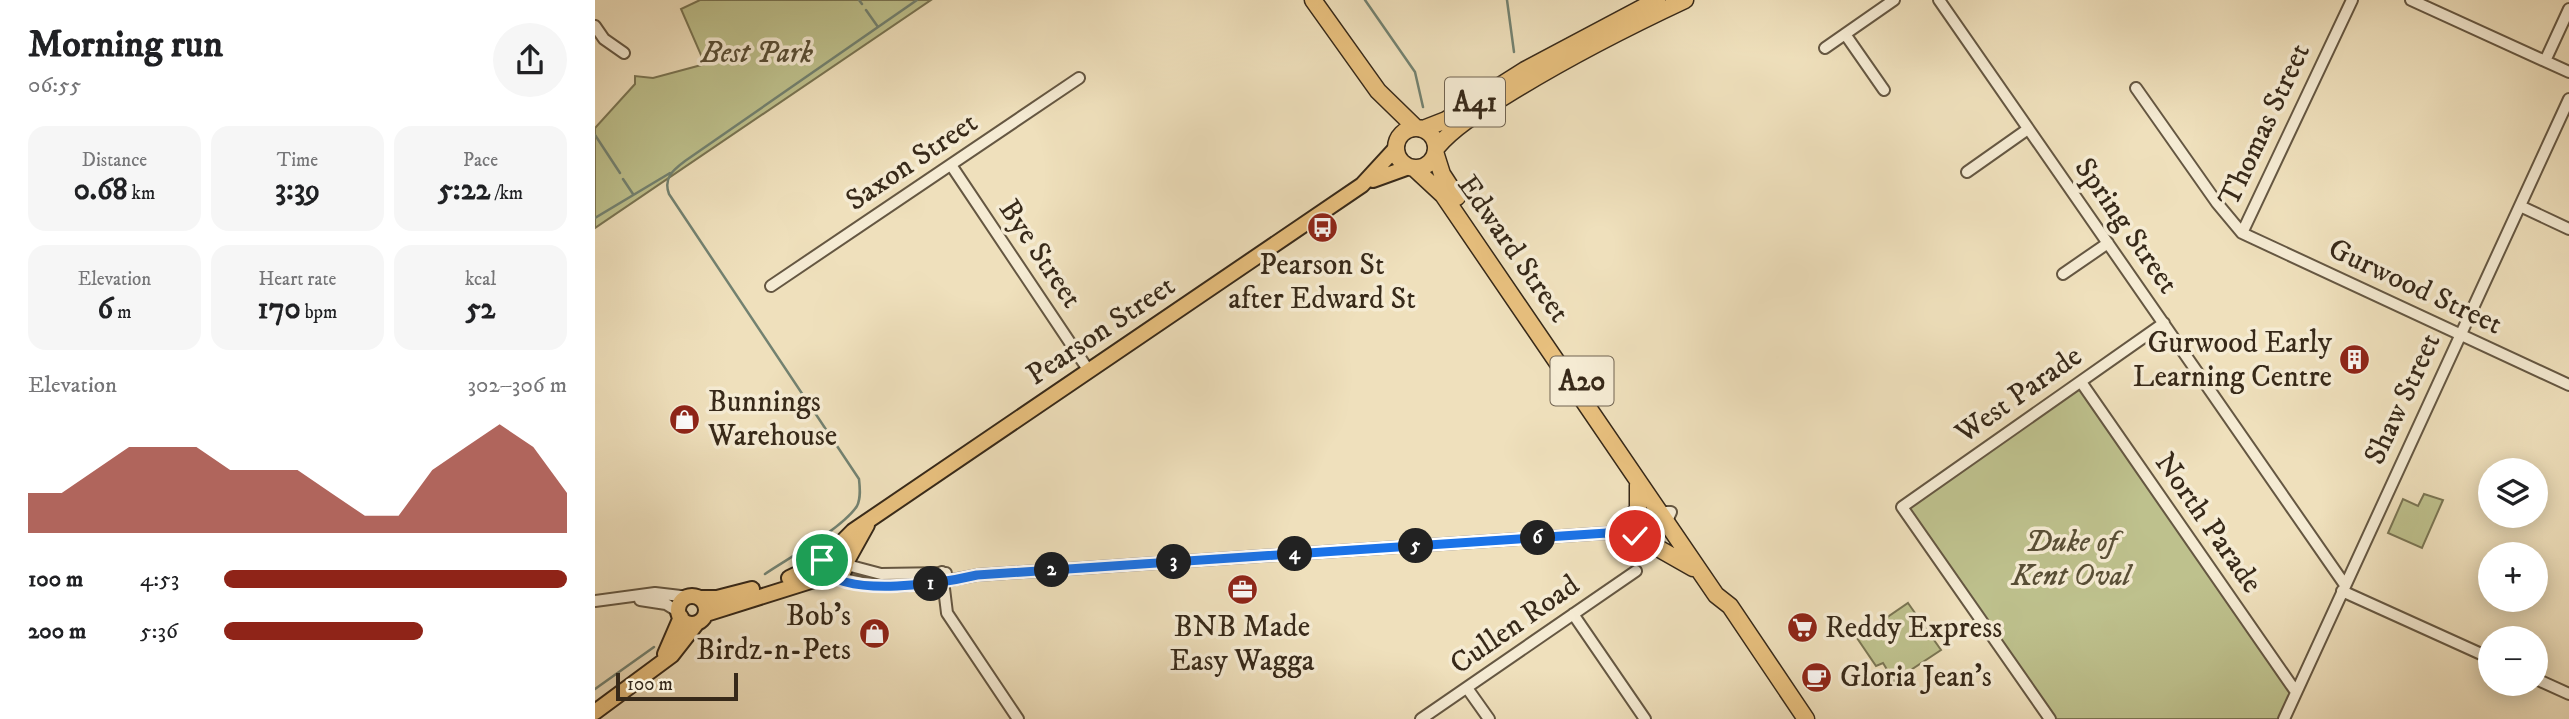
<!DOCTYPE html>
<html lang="en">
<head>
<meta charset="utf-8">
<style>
	body { margin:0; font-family:"IM FELL DW Pica",serif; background:#f6f6f6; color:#202124; height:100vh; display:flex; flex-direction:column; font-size:26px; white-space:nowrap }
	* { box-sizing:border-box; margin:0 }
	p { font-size:23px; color:#757577 }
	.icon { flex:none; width:38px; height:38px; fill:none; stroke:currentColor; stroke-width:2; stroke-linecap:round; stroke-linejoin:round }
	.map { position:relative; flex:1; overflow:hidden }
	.drawer { display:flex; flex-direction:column; background:#fff; width:595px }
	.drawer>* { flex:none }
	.controls { position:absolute; left:1883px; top:458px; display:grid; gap:14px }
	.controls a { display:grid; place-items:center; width:70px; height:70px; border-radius:50%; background:#fff; box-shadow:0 4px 18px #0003; font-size:35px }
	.scale { position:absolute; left:21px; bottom:18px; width:122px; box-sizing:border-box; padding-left:7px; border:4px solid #372919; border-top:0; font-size:19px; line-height:24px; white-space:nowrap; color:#372919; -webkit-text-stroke:5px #f5ebd3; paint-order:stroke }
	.pin { position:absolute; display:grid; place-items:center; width:60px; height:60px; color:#fff; margin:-30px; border:4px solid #fff; border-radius:50%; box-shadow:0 2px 7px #0007 }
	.km { position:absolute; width:35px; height:35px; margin:-18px; border-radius:50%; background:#222; color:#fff; font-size:19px; line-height:35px; text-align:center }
	.round { display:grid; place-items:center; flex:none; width:74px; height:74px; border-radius:37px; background:#f6f6f6 }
	.summary { display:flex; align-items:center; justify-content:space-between; height:119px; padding:0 28px }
	h1 { font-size:38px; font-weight:700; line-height:52px }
	.figures { display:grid; grid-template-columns:repeat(3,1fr); gap:10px; height:119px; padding:7px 28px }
	.figures div { display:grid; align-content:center; border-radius:18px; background:#f6f6f6; text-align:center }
	.figures b { font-size:30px; font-weight:700 }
	.figures small { font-size:19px; font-weight:400 }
	.figures p { font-size:19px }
	.chart { height:196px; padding:14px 28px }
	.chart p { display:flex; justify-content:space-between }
	.chart svg { width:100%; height:126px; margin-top:7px; fill:#8f2418; opacity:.7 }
	ul { padding:0 28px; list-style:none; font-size:23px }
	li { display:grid; grid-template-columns:112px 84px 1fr; align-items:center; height:52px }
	li i { height:18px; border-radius:9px; background:#8f2418 }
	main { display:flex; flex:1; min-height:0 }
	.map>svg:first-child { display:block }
	.green { fill:#bec18d; stroke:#7a7553; stroke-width:2 }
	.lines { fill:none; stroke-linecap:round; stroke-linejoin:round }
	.stream { stroke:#738271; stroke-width:2.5 }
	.minor-casing { stroke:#655742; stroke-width:14 }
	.major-casing { stroke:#372919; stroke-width:18 }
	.highway-casing { stroke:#372919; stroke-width:19 }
	.minor { stroke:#f5ebd3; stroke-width:10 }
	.major { stroke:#e8c07e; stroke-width:14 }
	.highway { stroke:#e8c07e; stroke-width:16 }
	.route-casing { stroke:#fff; stroke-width:14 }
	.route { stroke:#1a73e8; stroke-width:9 }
	.labels { text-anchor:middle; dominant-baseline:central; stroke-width:7; stroke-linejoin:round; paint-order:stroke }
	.shield { fill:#f5ebd3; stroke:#706351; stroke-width:2 }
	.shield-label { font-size:28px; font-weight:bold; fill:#372919 }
	.park-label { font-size:30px; font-style:italic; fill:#594f36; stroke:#f5ebd3 }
	.street-label { font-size:30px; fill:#372919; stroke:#f5ebd3 }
	.poi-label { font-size:30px; fill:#372919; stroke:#f5ebd3; text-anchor:start }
</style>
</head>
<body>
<main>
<section class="drawer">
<div class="summary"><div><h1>Morning run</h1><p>06:55</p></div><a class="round"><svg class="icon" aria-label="share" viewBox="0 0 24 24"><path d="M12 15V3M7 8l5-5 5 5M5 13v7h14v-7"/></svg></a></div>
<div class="figures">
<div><p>Distance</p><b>0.68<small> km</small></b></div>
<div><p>Time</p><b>3:39</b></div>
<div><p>Pace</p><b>5:22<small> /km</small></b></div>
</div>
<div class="figures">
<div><p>Elevation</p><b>6<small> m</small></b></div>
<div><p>Heart rate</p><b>170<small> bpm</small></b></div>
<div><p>kcal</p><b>52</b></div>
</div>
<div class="chart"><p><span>Elevation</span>302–306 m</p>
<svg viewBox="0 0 160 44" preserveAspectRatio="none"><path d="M0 44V30L10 30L20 22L30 14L40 14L50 14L60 22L70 22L80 22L90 30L100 38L110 38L120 22L130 14L140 6L150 14L160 30V44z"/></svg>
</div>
<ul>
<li><b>100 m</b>4:53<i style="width:100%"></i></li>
<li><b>200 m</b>5:36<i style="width:58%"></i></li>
</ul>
</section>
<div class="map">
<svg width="1974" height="719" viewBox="0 0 1974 719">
	<rect width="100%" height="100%" fill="#efe0bc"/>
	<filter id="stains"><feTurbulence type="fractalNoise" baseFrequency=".00286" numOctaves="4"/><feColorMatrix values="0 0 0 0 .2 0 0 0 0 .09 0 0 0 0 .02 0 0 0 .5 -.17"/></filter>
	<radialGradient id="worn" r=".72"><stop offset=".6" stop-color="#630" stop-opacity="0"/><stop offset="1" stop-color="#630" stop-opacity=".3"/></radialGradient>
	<!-- green -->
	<path class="green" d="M105,0H336L0,228V128L40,84V76L58,78L110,64L86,9Z
		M1486,382L1701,692L1689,719H1455L1307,507Z
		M1829,494L1848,500L1827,548L1793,533L1808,499L1823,506Z
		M1313,603L1346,650L1299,681L1288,663L1281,666L1262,638Z"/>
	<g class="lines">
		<!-- stream -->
		<path class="stream" d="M264,0L267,4
			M770,0L820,72L828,107
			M912,0L919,52
			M271,10L283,27
			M0,135L25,173
			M28,179L38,194
			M0,218L75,173
			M170,574C192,559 248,528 262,506C266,498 265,488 264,479L74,194C68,178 78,170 90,161L322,0
			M0,689L59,647"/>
		<defs>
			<path id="minor" d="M1344,0L1750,585
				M1816,0L1974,72
				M0,26L9,39L29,53
				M1250,34L1289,90
				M1230,48L1299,0
				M1950,61L1974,9
				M1541,88L1622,203L1647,233L1974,385
				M356,165L494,371
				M1372,172L1433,129
				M1925,206L1974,229
				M1647,233L1757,0
				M1468,274L1513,243
				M176,286L484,78
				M1486,382L1701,692
				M252,565L286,574L351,573
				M347,572L352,613L423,719
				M239,576C285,592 335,585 382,575L1012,533L1040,536L1071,523L1076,512H1064L1038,526L1012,533
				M1747,591L1895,658
				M45,600L71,604L84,612
				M0,601L60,593L94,597
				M978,614L1050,719
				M1941,679L1974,694
				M872,688L894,719
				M826,719L1041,571
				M1455,719L1307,507L1569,323
				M1689,719L1974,99"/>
			<path id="major" d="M778,180L814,167
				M238,551L258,531L767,185L801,148
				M227 564a12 12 0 1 1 24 0a12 12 0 1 1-24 0Z
				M252,561L272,525
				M194,578L227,562
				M83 610a14 14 0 1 1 28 0a14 14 0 1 1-28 0Z
				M104,598H122L157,589
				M111,614L235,575
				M70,654L86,617
				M0,712L77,655L102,623"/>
			<path id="highway" d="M718,0L783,91L821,128
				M801 148a20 20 0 1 1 40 0a20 20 0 1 1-40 0Z
				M828,129L851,120L930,70L1062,0
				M842,147C861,125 886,111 910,96C968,60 1028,29 1090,0
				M841,155L847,174L862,197
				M820,169L848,195L1121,595L1135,606L1211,719
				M1022,529L1043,510V485
				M1025,536L1061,547L1098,568"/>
		</defs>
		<!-- minor casing -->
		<use href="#minor" class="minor-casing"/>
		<!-- major casing -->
		<use href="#major" class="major-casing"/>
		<!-- highway casing -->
		<use href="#highway" class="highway-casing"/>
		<!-- minor -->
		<use href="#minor" class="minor"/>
		<!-- major -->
		<use href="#major" class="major"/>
		<!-- highway -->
		<use href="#highway" class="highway"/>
	</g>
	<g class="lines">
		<defs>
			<path id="route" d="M227,560L228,570C254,598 348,583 382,575L1012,533L1040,536"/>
		</defs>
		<!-- route casing -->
		<use href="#route" class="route-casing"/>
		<!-- route -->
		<use href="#route" class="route"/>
	</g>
	<!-- icons -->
	<defs>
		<symbol id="bus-disc" viewBox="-11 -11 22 22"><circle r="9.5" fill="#8f2418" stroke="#f5ebd3"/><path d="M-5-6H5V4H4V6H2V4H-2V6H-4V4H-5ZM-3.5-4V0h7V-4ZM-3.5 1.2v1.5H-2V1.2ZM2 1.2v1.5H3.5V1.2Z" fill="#fff"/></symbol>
		<symbol id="building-disc" viewBox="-11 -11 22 22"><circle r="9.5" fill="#8f2418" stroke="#f5ebd3"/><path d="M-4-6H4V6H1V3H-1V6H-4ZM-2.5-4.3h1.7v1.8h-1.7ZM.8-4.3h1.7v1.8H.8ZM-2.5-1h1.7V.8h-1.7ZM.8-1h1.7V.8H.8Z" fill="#fff"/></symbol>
		<symbol id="shop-disc" viewBox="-11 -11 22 22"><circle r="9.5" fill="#8f2418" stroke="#f5ebd3"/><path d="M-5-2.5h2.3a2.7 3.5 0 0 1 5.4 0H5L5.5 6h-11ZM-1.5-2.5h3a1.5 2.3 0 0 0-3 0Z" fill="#fff"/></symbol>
		<symbol id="office-disc" viewBox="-11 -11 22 22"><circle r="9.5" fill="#8f2418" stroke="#f5ebd3"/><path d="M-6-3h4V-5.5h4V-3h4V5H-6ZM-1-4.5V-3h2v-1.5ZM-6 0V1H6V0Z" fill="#fff"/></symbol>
		<symbol id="supermarket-disc" viewBox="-11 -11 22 22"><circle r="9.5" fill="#8f2418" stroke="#f5ebd3"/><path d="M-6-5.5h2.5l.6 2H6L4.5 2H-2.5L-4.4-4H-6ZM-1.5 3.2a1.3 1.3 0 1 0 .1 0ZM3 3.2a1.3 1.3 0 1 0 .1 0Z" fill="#fff"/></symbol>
		<symbol id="cafe-disc" viewBox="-11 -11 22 22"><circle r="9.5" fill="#8f2418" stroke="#f5ebd3"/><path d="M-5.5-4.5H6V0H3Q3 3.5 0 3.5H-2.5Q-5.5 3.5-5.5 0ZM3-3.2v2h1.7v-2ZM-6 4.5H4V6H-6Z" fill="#fff"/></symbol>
	</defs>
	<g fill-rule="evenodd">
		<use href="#bus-disc" x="710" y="210" width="35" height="35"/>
		<use href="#building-disc" x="1742" y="342" width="35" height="35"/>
		<use href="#shop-disc" x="72" y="402" width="35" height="35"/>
		<use href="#office-disc" x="630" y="572" width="35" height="35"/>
		<use href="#supermarket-disc" x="1190" y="610" width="35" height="35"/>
		<use href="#shop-disc" x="262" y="616" width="35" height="35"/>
		<use href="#cafe-disc" x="1204" y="660" width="35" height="35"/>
	</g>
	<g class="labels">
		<!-- shield labels -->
		<g class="shield">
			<rect x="850" y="77.5" width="60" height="49" rx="5"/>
			<rect x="955.5" y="356.5" width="63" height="49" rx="5"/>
		</g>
		<g class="shield-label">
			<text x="880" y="102">A41</text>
			<text x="987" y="381">A20</text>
		</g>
		<!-- park labels -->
		<g class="park-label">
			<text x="162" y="53">Best Park</text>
			<text x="1476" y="542">Duke of<tspan x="1476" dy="34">Kent Oval</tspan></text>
		</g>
		<!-- street labels -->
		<g class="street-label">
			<text transform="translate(1670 125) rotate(-65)">Thomas Street</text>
			<text transform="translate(317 162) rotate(-34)">Saxon Street</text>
			<text transform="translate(1531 226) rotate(55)">Spring Street</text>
			<text transform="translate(918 249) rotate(55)">Edward Street</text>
			<text transform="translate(445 254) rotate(56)">Bye Street</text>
			<text transform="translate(1820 287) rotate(25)">Gurwood Street</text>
			<text transform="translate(506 331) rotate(-34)">Pearson Street</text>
			<text transform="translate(1424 395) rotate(-35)">West Parade</text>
			<text transform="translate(1808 399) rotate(-65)">Shaw Street</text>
			<text transform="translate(1613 523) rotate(55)">North Parade</text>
			<text transform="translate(920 625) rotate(-35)">Cullen Road</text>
		</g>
		<!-- poi labels -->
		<g class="poi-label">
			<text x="727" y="265" text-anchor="middle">Pearson St<tspan x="727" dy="34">after Edward St</tspan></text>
			<text x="1737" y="343" text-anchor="end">Gurwood Early<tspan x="1737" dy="34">Learning Centre</tspan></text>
			<text x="113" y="402">Bunnings<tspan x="113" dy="34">Warehouse</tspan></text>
			<text x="256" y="616" text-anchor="end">Bob's<tspan x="256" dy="34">Birdz-n-Pets</tspan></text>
			<text x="647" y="627" text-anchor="middle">BNB Made<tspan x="647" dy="34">Easy Wagga</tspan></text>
			<text x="1230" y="628">Reddy Express</text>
			<text x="1245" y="677">Gloria Jean's</text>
		</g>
	</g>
	<rect width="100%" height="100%" filter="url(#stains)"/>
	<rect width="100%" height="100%" fill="url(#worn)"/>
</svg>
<div class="controls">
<a><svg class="icon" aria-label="layers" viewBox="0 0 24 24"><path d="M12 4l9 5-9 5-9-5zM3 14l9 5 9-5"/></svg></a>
<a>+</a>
<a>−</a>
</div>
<div class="scale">100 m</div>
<div class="pin" style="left:227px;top:560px;background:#1e9e55"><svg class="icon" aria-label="arrive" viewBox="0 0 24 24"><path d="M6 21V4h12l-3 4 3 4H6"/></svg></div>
<div class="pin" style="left:1040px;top:536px;background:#d93025"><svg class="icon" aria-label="check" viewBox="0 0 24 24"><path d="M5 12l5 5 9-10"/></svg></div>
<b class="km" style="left:336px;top:584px">1</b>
<b class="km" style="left:457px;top:570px">2</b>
<b class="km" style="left:579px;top:562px">3</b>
<b class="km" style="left:700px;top:554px">4</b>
<b class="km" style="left:821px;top:546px">5</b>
<b class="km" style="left:943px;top:538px">6</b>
</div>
</main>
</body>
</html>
